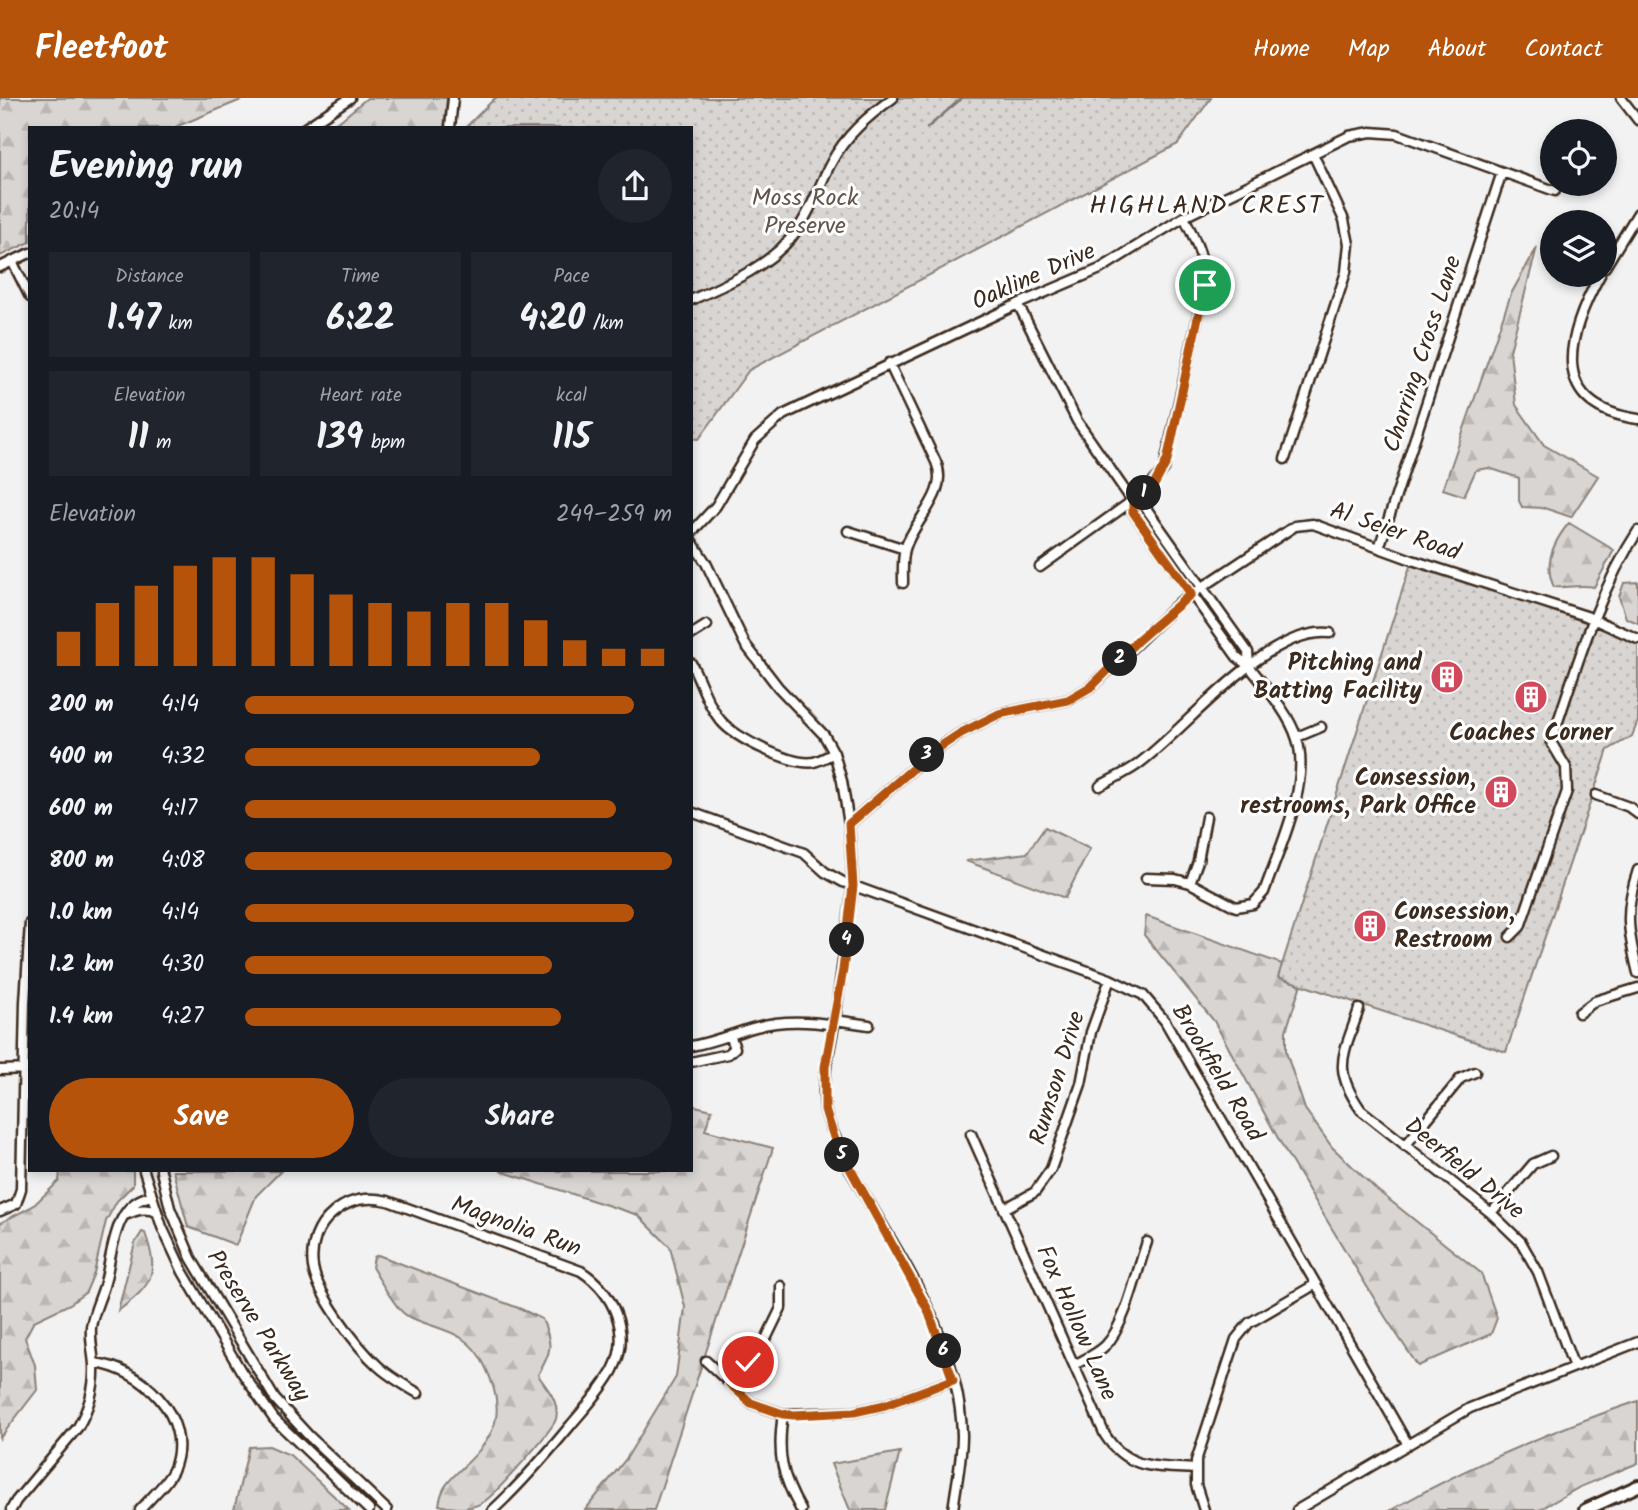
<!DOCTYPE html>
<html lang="en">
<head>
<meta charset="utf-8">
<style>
	body { margin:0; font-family:Kalam,sans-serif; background:#20242c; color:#f1f3f6; height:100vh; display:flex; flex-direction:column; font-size:26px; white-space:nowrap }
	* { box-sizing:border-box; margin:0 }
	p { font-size:23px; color:#9ea1a6 }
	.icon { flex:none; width:38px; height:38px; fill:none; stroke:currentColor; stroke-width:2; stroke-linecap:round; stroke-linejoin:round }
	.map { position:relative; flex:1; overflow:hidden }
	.sheet { position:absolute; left:28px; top:28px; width:665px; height:1046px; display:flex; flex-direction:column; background:#171b24; border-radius:0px; box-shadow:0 4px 10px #0003 }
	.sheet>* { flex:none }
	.fabs { position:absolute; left:1540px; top:21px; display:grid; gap:14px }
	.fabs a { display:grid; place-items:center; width:77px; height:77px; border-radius:50%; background:#171b24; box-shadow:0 4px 10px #0003; font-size:35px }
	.pin { position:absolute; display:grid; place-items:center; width:60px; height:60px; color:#fff; margin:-30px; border:4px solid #fff; border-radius:50%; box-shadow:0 2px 7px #0007 }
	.km { position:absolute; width:35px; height:35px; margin:-18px; border-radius:50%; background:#222; color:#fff; font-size:19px; line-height:35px; text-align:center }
	.round { display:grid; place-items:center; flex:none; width:74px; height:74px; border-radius:37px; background:#20242c }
	.overview { display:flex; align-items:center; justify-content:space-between; height:119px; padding:0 21px }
	h1 { font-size:38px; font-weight:800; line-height:52px }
	.stats { display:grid; grid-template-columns:repeat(3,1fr); gap:10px; height:119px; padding:7px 21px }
	.stats div { display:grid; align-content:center; border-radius:0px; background:#20242c; text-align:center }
	.stats b { font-size:35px; font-weight:800 }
	.stats small { font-size:19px; font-weight:400 }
	.stats p { font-size:19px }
	.chart { height:196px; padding:14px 21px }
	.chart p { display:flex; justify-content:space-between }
	.chart svg { width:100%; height:126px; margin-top:7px; stroke:#b45309; stroke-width:6 }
	.cta { display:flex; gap:14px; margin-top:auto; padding:14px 21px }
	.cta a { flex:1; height:80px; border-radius:42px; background:#b45309; color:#fff; font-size:28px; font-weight:800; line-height:80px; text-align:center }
	.cta a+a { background:#20242c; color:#f1f3f6 }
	ul { padding:0 21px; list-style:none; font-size:23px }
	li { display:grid; grid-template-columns:112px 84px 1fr; align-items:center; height:52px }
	li i { height:18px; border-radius:9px; background:#b45309 }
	header { display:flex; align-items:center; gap:42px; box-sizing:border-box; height:98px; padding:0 35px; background:#b45309; color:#fff }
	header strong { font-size:33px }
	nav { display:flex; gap:38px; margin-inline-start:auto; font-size:24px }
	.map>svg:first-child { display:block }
	.forest { fill:url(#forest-firs); stroke:#8a8078; stroke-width:2 }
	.park { fill:url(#park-dots); stroke:#8a8078; stroke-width:2 }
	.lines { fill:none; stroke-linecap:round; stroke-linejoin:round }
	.stream { stroke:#827770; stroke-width:2.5 }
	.minor-casing { stroke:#3b2a1e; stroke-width:13 }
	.highway-casing { stroke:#3b2a1e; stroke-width:16 }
	.minor { stroke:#fff; stroke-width:8 }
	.highway { stroke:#fff; stroke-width:10 }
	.route-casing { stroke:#fff; stroke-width:14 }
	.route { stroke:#b45309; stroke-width:9 }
	.labels { text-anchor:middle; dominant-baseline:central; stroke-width:6; stroke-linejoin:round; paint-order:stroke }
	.park-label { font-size:24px; fill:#62554b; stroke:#fff }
	.street-label { font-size:24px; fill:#3b2a1e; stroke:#fff }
	.poi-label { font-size:24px; font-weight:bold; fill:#3b2a1e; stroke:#fff; text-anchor:end }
	.neighbourhood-label { font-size:26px; letter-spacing:2px; fill:#3b2a1e; stroke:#fff }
</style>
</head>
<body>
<header>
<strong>Fleetfoot</strong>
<nav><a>Home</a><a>Map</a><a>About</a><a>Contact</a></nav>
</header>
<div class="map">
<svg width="1638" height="1412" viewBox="0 0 1638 1412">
	<defs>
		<pattern id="forest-firs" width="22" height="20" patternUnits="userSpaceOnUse" patternTransform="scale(1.75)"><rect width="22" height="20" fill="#d8d5d2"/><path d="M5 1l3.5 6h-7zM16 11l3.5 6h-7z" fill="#bab7b4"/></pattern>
		<pattern id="park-dots" width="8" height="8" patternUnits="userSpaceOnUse" patternTransform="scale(1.75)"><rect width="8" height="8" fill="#d8d5d2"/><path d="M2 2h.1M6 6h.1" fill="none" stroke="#bab7b4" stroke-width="1.8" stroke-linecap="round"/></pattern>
	</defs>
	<rect width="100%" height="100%" fill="#f3f2f2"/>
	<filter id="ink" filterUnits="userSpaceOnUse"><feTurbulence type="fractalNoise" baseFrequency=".0143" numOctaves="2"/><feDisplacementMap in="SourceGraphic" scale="14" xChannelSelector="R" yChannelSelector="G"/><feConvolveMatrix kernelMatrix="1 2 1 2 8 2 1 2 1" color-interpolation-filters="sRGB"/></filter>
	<g filter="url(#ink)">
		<!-- forest -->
		<path class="forest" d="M0,0H246L173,30H30V144L0,158Z
			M367,0H447L444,30H326L341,22Z
			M1537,149L1510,253L1516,307L1544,347L1598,378L1571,419L1544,410L1522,409L1519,403V380L1489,370L1476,372L1464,398L1443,391L1511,196Z
			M1569,425L1614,452L1594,489C1580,486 1569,490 1554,489C1543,466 1554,443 1569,425Z
			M1638,484V525L1626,520L1619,499L1624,485Z
			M1045,729L1090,751L1065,800L966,763L1027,755Z
			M1146,818L1282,866L1279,879L1301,886L1286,933V954L1305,1011L1332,1049L1377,1092L1481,1175L1497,1220L1491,1236L1418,1268L1386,1220L1285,1053L1214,923L1144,837Z
			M691,1007L712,1012L705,1032L773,1050L654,1412H585L626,1361L676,1279L685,1209L670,1149L638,1117L500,1073H691Z
			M60,1073H133V1087L117,1103L106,1123L94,1175L86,1194L70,1206L34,1223L25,1240L35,1267L37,1292L0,1340V1125L33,1108L59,1083Z
			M173,1073H281L256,1098L236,1147L188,1129Z
			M142,1134L145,1135C160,1177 152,1187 118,1213L135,1145Z
			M378,1157L521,1211L542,1221C554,1248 551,1253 538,1277C547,1291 560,1303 556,1321C553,1332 496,1395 485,1403C472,1412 454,1412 439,1407C442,1387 450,1382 464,1368C499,1336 506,1311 485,1268C466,1229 438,1234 406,1217C396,1211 379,1181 372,1169L374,1159Z
			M1638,1303V1365L1580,1389L1539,1412H1391C1470,1367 1552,1332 1638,1303Z
			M269,1348L290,1357L349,1412H234L249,1349Z
			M900,1354L885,1412H850L831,1366Z"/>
		<!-- park -->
		<path class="park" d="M495,0H1211L1178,46L749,272L699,341L691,340V30H465Z
			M1412,462L1638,543V623L1632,638L1608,652L1506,954L1278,879Z"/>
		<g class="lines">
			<!-- stream -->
			<path class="stream" d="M927,30L962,0"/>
			<defs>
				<path id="minor" d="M1621,0L1638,22
					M305,30L350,0
					M450,30L453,0
					M12,163L30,199
					M0,169L30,155
					M1605,169L1638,115
					M1600,177C1567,237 1546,308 1638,321
					M691,202C728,186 774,166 797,132C812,112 819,87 831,65C845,38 868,18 893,0
					M1018,206L1077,323L1133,404V414L1237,559L1249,568L1248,554L1143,406L1133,404
					M889,265L936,364C950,396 913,422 905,451C902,462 903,474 903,485
					M1285,361L1346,174L1349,146L1344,122L1313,56
					M848,433L905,451
					M691,435L716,408L755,342L783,317L1018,206L1100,171L1184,119L1349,38L1371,34L1397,36L1555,93
					M691,442L706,465L745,546L778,589L824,637L834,655L842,683L849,726L853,788L835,922L826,969L824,993L825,1012L831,1030L848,1068C894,1151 960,1239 962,1337C962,1362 956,1388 953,1412
					M1379,450L1502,74
					M1040,469L1146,393L1164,371L1205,187C1205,161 1195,141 1184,119
					M691,537L707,527
					M691,565C701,583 707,607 721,623C735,640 792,668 814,664C821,662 828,658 834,655
					M1297,639L1321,629
					M1100,688C1112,681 1126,675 1137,667C1187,631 1266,528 1330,535
					M1596,697L1629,709L1638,716
					M691,714L804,755L825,774L843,784L1110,881L1143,897L1165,923L1407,1345
					M849,726L932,654L961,635L999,616L1068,602L1092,588L1180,504L1295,428L1313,426L1412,462L1586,518L1638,541
					M1638,772C1624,813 1628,834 1638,875
					M1146,780L1175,781L1190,785L1236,809L1253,806L1264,794C1279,751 1311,686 1297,641C1289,615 1266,590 1249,568
					M1190,785L1198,763L1206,719
					M1510,839L1520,829L1567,693L1566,669L1551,644C1576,572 1596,497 1638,433
					M1359,911C1344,957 1331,969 1361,1012L1491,1115L1521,1144L1538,1174L1574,1269
					M1579,915L1595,903L1638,890
					M835,922L869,927
					M691,948C714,944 734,935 756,929C781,922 809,923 834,927
					M691,964L728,956L735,950L730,937
					M0,972L30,971
					M971,1036L1105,1337C1128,1373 1157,1368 1195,1371
					M1405,1048L1461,980L1475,974
					M144,1073L162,1129L183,1174L241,1273L274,1321L369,1412
					M161,1073L170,1110L191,1160L275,1301L309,1338L387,1412
					M1004,1111L1035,1094L1051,1071L1081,986L1091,934L1110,881
					M0,1113L16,1106L21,1091L25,904L30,825
					M1491,1115L1533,1066L1551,1058
					M125,1117C137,1112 144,1109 157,1114
					M706,1263L751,1305L783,1316L854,1314L885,1307L953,1282
					M94,1265C141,1270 194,1319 174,1370C168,1385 151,1399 140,1412
					M1074,1267C1085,1261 1097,1256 1106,1247C1126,1226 1137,1172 1147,1144
					M730,1286L765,1243L781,1210V1188
					M418,1295C404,1287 390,1279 378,1268C357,1249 317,1196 313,1169C310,1148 317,1128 333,1115C349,1101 367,1098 388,1103L581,1173C613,1194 632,1235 613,1272C602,1292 585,1310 570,1328C546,1357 521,1386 493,1412
					M783,1316C777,1356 781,1377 801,1412
					M11,1412L16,1403L78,1329C89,1310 95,1289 94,1267C93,1254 90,1242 91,1229C93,1215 100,1201 104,1188C113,1158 112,1104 152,1098
					M1204,1412L1196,1387V1363L1236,1241L1249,1225L1316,1186
					M1297,1412L1470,1310L1638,1244"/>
				<path id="highway" d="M1585,1412L1638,1388"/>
			</defs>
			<!-- minor casing -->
			<use href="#minor" class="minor-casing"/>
			<!-- highway casing -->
			<use href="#highway" class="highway-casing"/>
			<!-- minor -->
			<use href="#minor" class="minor"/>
			<!-- highway -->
			<use href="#highway" class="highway"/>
		</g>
	</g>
	<g class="lines" filter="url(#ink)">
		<defs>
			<path id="route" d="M748,1264L730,1286L751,1305L783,1316L794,1317L854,1314L885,1307L953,1282L928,1212L836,1045L825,1012V969L843,872L853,788L849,726L932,654L961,635L999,616L1068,602L1092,588L1138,542L1191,496L1133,414V404L1154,387L1167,363L1205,187"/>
		</defs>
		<!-- route casing -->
		<use href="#route" class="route-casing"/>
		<!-- route -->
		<use href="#route" class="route"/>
	</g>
	<!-- icons -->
	<defs>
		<symbol id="building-disc" viewBox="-11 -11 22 22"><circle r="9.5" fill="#d1495b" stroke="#fff"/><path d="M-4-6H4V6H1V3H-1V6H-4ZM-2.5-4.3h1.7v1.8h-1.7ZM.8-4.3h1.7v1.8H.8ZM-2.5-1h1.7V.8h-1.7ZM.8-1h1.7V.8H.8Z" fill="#fff"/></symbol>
	</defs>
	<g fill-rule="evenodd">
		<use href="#building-disc" x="1428" y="560" width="38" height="38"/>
		<use href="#building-disc" x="1512" y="580" width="38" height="38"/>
		<use href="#building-disc" x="1482" y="675" width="38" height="38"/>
		<use href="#building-disc" x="1351" y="809" width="38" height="38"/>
	</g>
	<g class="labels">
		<!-- park labels -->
		<g class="park-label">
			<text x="805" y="100">Moss Rock<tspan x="805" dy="28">Preserve</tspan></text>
		</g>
		<!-- street labels -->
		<g class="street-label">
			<text transform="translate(1034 179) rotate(-24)">Oakline Drive</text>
			<text transform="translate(1423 256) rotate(-72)">Charring Cross Lane</text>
			<text transform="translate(1395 434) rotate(19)">Al Seier Road</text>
			<text transform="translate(1217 975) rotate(59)">Brookfield Road</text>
			<text transform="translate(1058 980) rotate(-73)">Rumson Drive</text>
			<text transform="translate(1464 1071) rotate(39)">Deerfield Drive</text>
			<text transform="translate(516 1129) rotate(20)">Magnolia Run</text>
			<text transform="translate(1076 1225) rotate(66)">Fox Hollow Lane</text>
			<text transform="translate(258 1228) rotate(58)">Preserve Parkway</text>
		</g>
		<!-- poi labels -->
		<g class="poi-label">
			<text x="1422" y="565">Pitching and<tspan x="1422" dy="28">Batting Facility</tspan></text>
			<text x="1531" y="635" text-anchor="middle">Coaches Corner</text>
			<text x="1476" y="680">Consession,<tspan x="1476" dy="28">restrooms, Park Office</tspan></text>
			<text x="1394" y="814" text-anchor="start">Consession,<tspan x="1394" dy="28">Restroom</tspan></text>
		</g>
		<!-- neighbourhood labels -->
		<g class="neighbourhood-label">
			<text x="1207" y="108">HIGHLAND CREST</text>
		</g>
	</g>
</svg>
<div class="fabs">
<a><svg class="icon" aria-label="locate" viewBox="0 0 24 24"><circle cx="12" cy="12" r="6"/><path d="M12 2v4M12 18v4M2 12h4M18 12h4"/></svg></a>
<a><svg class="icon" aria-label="layers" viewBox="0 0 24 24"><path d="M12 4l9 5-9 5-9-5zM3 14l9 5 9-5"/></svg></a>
</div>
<div class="pin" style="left:1205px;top:187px;background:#1e9e55"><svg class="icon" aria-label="arrive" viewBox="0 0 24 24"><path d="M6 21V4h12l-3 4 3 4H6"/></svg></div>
<div class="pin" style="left:748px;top:1264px;background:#d93025"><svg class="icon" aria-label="check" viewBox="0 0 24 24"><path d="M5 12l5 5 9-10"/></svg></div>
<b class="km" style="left:1144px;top:395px">1</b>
<b class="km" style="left:1120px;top:561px">2</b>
<b class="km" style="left:927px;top:657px">3</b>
<b class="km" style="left:847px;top:842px">4</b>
<b class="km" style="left:842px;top:1057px">5</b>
<b class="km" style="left:944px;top:1253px">6</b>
<section class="sheet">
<div class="overview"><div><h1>Evening run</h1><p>20:14</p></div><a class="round"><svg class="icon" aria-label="share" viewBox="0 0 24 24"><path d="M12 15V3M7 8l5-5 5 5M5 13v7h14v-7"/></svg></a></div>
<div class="stats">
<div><p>Distance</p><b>1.47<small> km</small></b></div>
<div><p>Time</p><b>6:22</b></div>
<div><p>Pace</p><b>4:20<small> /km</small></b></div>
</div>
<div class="stats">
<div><p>Elevation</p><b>11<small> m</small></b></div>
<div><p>Heart rate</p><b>139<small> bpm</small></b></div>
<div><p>kcal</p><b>115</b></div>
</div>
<div class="chart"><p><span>Elevation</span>249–259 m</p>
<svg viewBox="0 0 160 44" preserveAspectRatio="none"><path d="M5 44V32M15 44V22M25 44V16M35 44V9M45 44V6M55 44V6M65 44V12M75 44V19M85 44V22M95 44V25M105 44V22M115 44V22M125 44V28M135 44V35M145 44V38M155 44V38"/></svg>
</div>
<ul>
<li><b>200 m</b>4:14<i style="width:91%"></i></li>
<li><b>400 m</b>4:32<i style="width:69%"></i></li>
<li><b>600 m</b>4:17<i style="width:87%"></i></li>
<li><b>800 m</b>4:08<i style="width:100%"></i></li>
<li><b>1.0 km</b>4:14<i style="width:91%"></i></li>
<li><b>1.2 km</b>4:30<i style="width:72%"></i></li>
<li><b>1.4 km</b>4:27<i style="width:74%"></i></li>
</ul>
<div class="cta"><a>Save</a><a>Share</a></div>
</section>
</div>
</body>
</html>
